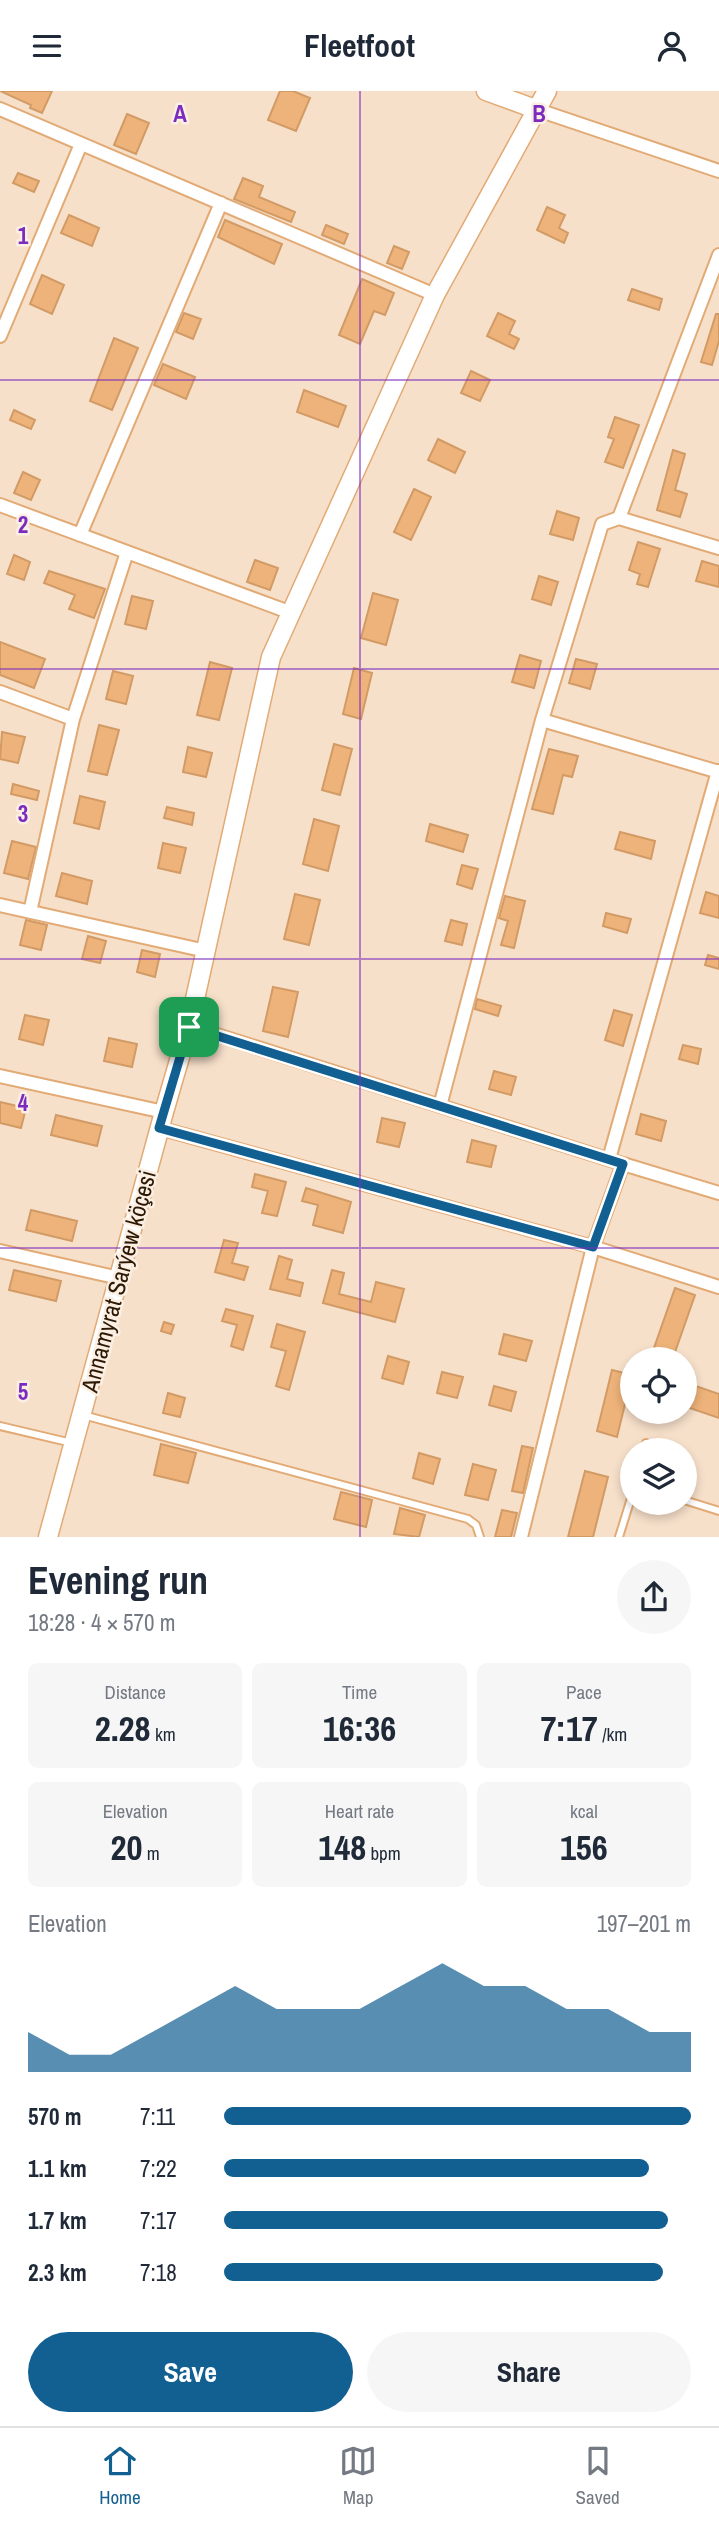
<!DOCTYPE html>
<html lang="en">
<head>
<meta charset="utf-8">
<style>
	body { margin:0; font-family:"Archivo Narrow",sans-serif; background:#f6f6f7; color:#1f2937; height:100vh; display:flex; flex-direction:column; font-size:26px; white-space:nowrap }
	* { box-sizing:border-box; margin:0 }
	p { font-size:23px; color:#747a83 }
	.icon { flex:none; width:38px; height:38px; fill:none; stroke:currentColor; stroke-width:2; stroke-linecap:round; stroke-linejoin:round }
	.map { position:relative; height:1446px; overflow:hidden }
	.drawer { display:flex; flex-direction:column; background:#fff; flex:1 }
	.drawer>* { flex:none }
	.controls { position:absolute; left:620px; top:1256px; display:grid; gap:14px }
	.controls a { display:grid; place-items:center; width:77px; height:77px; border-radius:50%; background:#fff; box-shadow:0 4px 10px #0003; font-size:35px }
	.pin { position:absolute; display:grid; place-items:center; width:60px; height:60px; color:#fff; margin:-30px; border-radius:14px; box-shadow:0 4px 10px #0006 }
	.round { display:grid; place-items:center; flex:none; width:74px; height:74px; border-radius:37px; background:#f6f6f7 }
	.summary { display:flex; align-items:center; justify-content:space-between; height:119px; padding:0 28px }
	h1 { font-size:38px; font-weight:800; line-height:52px }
	.figures { display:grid; grid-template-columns:repeat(3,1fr); gap:10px; height:119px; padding:7px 28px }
	.figures div { display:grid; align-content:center; border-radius:10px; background:#f6f6f7; text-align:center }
	.figures b { font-size:35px; font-weight:800 }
	.figures small { font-size:19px; font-weight:400 }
	.figures p { font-size:19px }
	.chart { height:196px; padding:14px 28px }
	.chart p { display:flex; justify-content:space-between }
	.chart svg { width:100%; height:126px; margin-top:7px; fill:#125f92; opacity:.7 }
	.cta { display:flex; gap:14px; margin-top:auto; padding:14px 28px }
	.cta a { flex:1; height:80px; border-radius:42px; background:#125f92; color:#fff; font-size:28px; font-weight:800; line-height:80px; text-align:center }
	.cta a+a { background:#f6f6f7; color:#1f2937 }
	ul { padding:0 28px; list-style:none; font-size:23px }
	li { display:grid; grid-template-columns:112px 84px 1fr; align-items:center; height:52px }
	li i { height:18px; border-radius:9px; background:#125f92 }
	header { display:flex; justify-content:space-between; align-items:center; height:91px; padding:0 28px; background:#fff; font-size:32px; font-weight:800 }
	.menu { display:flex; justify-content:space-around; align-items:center; height:98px; border-top:2px solid #e0e1e3; background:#fff; font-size:19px; color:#747a83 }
	.menu a { display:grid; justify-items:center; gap:4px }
	.menu .active { color:#125f92 }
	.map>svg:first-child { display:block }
	.building { fill:#eeb37a; stroke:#d29b66; stroke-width:2 }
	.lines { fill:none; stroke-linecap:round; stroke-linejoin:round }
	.lane-casing { stroke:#e2aa75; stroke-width:10 }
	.street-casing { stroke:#e2aa75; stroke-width:16 }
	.secondary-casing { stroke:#e2aa75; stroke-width:21 }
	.lane { stroke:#fff; stroke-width:6 }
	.street { stroke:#fff; stroke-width:12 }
	.secondary { stroke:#fff; stroke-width:18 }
	.route-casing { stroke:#fff; stroke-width:14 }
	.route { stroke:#125f92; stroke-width:9 }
	.grid { fill:none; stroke:#7b2cbf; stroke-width:2; stroke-opacity:0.55 }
	.labels { text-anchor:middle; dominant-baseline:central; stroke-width:5; stroke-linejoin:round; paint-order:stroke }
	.street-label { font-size:24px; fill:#2d1903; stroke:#fbefe4 }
	.grid-label { font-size:23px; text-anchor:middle; font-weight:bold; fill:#7b2cbf; stroke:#fbefe4; stroke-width:5; stroke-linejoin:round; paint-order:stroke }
</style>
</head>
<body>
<header><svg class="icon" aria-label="menu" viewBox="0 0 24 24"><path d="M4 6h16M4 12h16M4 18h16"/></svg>Fleetfoot<svg class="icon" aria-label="person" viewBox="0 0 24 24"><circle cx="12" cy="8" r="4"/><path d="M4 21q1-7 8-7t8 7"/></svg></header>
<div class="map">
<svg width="719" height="1446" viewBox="0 0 719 1446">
	<rect width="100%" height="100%" fill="#f7e0ca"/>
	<!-- building -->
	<path class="building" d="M0,0H52L42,22L30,17L31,14Z
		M280,0H293L310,7L296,40L268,29Z
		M127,23L149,32L136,63L114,54Z
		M18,82L39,90L34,101L13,92Z
		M243,87L263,95L259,106L295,121L291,131L234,108Z
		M547,116L565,124L559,137L568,142L564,152L537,139Z
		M69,124L99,137L92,155L61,142Z
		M225,129L282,153L274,173L218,146Z
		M326,134L348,143L344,153L322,144Z
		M394,155L409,161L402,178L387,172Z
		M42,184L64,194L52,223L30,213Z
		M362,188L394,202L385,224L374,220L360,253L339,244Z
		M632,198L662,208L659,219L628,209Z
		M184,222L201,228L193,248L176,241Z
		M498,222L515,230L509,243L519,248L514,258L487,245Z
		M716,223H719V250L712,274L701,271Z
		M114,247L138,257L112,319L90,310Z
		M163,273L195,286L186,308L154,294Z
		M471,280L490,289L480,310L461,302Z
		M304,299L346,315L338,336L297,321Z
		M14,319L35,329L31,338L10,329Z
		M615,326L639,334L623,377L605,371L614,348L608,346Z
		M438,348L465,361L455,382L428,369Z
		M673,359L685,363L675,399L687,403L680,426L657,419Z
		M23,381L40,389L31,409L14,402Z
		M414,398L431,406L411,449L394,441Z
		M557,420L579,427L573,449L550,443Z
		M638,451L660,458L648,496L637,493L640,483L629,479Z
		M14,464L30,471L24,489L7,483Z
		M255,469L278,477L270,499L247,491Z
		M702,470L719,475V496L696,490Z
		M49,480L105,498L94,527L69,518L75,504L44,492Z
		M539,485L558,491L551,514L532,508Z
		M373,502L398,509L386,554L361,547Z
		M132,505L153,510L146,538L125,533Z
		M0,551L45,568L34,597L0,584Z
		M520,564L541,570L534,597L512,591Z
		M576,568L597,573L590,598L569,592Z
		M210,571L232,577L219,629L197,624Z
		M354,577L372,582L361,628L343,623Z
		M113,580L133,585L126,613L106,608Z
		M99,634L119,639L107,684L88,680Z
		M2,641L25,646L18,672L0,668Z
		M334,653L352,658L340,704L322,699Z
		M188,656L212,662L206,686L183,681Z
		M549,658L578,665L572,686L563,684L553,723L532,718Z
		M13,693L39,700L37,709L11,703Z
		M80,705L105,711L99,738L74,732Z
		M167,716L194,722L192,734L164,727Z
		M314,728L339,735L328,780L303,773Z
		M430,733L468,744L463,761L426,750Z
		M620,741L655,750L651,768L615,758Z
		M12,750L36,756L28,788L4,782Z
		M163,752L186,757L180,782L158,777Z
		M462,774L478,778L472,798L457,793Z
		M62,782L92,790L87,813L56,805Z
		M706,801L719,805V827L700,822Z
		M295,803L320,809L309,854L284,848Z
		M505,805L525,810L514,857L501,854L508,830L499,827Z
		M606,822L631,828L627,842L603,835Z
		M26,829L47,834L41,859L20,854Z
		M451,829L467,833L462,854L445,850Z
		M88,845L106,850L100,872L82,868Z
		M142,859L160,863L155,886L137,881Z
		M708,864L719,867V878L705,874Z
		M273,896L298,901L288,946L263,940Z
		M477,908L501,915L498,925L475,918Z
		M614,919L632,924L623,955L605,949Z
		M25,924L49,929L43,954L19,948Z
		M109,947L137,953L132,976L104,970Z
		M683,954L701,958L698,973L679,968Z
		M494,980L516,986L511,1004L489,998Z
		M0,1011L26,1017L21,1037L0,1032Z
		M641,1023L666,1030L661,1050L636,1043Z
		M56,1024L102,1035L97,1055L51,1044Z
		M382,1027L405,1032L399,1056L377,1051Z
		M472,1049L496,1055L491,1076L467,1071Z
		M255,1083L286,1091L277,1125L262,1122L268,1100L252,1096Z
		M306,1097L351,1111L343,1142L313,1134L318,1114L302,1110Z
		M31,1119L77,1130L72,1150L26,1139Z
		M224,1149L238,1152L232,1172L248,1176L244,1189L215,1181Z
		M279,1165L292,1169L287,1188L303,1192L300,1205L270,1198Z
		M14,1179L61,1190L56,1210L9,1199Z
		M332,1179L344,1182L339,1203L371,1211L376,1191L404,1198L395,1231L323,1212Z
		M675,1197L695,1204L674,1264L654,1257Z
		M226,1218L253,1225L243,1259L231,1255L237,1234L222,1230Z
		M164,1231L174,1234L171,1243L161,1240Z
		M277,1233L305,1241L289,1299L276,1295L286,1260L271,1256Z
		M504,1243L532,1250L526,1270L499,1263Z
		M388,1265L409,1271L403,1293L382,1287Z
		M612,1279L632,1284L617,1346L597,1340Z
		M442,1281L463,1286L457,1307L437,1302Z
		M684,1291L719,1303V1327L684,1315Z
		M494,1295L516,1301L511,1320L489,1314Z
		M168,1302L185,1307L180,1326L163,1322Z
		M161,1353L196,1362L188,1392L154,1384Z
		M522,1355L533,1357L523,1402L512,1400Z
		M419,1362L440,1368L433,1393L413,1387Z
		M473,1373L496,1379L488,1409L465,1404Z
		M585,1380L608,1386L593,1446H568Z
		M341,1401L372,1409L366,1436L334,1428Z
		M400,1417L425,1424L419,1446L394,1443Z
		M502,1419L517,1422L511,1446H495Z"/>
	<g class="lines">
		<defs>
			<path id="lane" d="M83,1324L468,1428L476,1434L480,1446
				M0,1335L72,1352
				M644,1360L646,1352
				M684,1409L719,1420
				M619,1446L632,1404"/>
			<path id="street" d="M0,18L435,204
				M538,19L719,80
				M0,245L81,53
				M0,414L289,521
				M619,427L719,457
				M80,444L221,112
				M0,601L73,628
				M542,629L719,681
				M0,814L206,860
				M30,821L73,628L127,461
				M189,935L623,1073
				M0,985L164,1021
				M440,1015L542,629L602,433L619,427L719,164
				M159,1037L593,1156L719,1196
				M609,1068L718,680
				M0,1160L119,1187
				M521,1446L593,1156L623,1073L719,1102"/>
			<path id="secondary" d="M486,0L538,19
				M48,1446L164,1021L189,935L271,566L435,204L547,0"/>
		</defs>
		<!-- lane casing -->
		<use href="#lane" class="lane-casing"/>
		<!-- street casing -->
		<use href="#street" class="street-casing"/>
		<!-- secondary casing -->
		<use href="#secondary" class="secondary-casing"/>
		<!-- lane -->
		<use href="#lane" class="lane"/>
		<!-- street -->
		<use href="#street" class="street"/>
		<!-- secondary -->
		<use href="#secondary" class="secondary"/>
	</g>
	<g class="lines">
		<defs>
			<path id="route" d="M189,936L623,1073L593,1156L159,1037Z"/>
		</defs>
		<!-- route casing -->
		<use href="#route" class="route-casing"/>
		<!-- route -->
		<use href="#route" class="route"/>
	</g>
	<!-- grid -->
	<path class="grid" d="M360,0V1446M0,289H719M0,578H719M0,868H719M0,1157H719"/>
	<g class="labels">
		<!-- street labels -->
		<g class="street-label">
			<text transform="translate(118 1190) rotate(-75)">Annamyrat Sarýew köçesi</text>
		</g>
	</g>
	<g class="grid-label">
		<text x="180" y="31">A</text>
		<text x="539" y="31">B</text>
		<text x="23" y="153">1</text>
		<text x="23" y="442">2</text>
		<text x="23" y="731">3</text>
		<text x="23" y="1020">4</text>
		<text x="23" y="1309">5</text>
	</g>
</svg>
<div class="controls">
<a><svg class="icon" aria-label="locate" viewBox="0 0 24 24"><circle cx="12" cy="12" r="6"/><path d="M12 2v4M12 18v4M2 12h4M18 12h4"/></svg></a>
<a><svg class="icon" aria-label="layers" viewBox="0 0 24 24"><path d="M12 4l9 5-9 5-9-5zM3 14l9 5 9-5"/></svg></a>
</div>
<div class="pin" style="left:189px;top:936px;background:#1e9e55"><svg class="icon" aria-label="arrive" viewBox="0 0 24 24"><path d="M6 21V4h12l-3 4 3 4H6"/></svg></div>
</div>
<section class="drawer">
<div class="summary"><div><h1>Evening run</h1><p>18:28 · 4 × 570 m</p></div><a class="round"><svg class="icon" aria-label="share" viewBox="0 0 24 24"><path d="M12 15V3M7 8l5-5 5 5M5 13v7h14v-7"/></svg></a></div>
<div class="figures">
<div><p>Distance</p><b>2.28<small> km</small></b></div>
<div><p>Time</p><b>16:36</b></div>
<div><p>Pace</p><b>7:17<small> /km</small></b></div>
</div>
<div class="figures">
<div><p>Elevation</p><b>20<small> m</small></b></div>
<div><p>Heart rate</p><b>148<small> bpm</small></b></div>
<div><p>kcal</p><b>156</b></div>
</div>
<div class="chart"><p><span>Elevation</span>197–201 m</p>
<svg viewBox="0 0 160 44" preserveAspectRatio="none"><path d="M0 44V30L10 38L20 38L30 30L40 22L50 14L60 22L70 22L80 22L90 14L100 6L110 14L120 14L130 22L140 22L150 30L160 30V44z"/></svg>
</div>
<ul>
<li><b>570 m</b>7:11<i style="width:100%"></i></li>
<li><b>1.1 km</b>7:22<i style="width:91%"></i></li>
<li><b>1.7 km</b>7:17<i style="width:95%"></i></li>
<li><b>2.3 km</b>7:18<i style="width:94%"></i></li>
</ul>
<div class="cta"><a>Save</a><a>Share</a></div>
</section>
<nav class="menu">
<a class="active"><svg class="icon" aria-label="home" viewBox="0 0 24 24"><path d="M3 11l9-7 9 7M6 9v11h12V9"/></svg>Home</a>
<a><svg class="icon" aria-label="map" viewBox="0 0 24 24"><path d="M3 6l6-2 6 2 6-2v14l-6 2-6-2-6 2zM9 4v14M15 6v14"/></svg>Map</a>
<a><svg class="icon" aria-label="saved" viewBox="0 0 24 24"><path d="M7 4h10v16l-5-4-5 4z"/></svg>Saved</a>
</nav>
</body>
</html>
